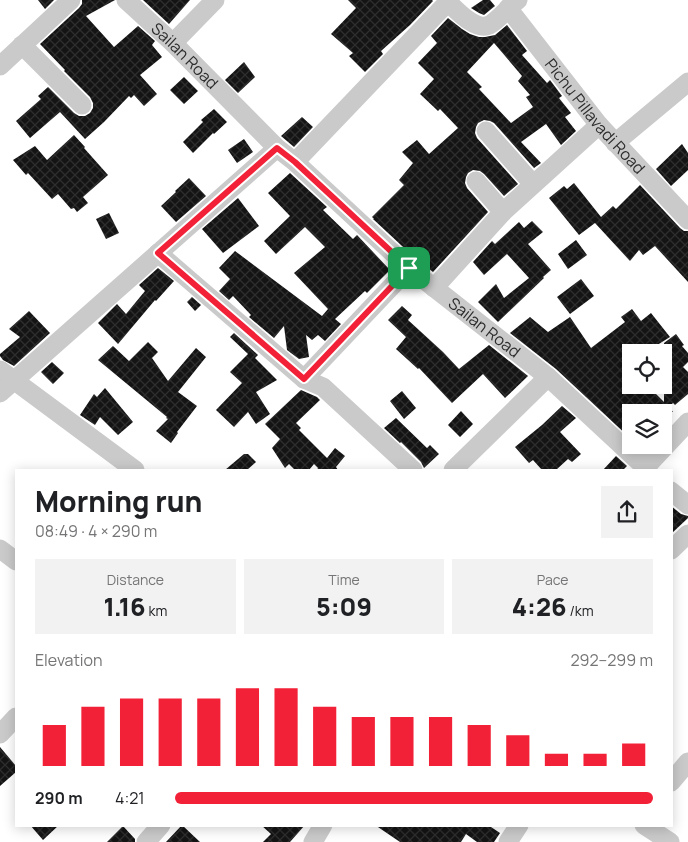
<!DOCTYPE html>
<html lang="en">
<head>
<meta charset="utf-8">
<style>
	body { margin:0; font-family:Manrope,sans-serif; background:#f2f2f2; color:#202124; height:100vh; display:flex; flex-direction:column; font-size:19px; white-space:nowrap }
	* { box-sizing:border-box; margin:0 }
	p { font-size:16px; color:#757577 }
	.icon { flex:none; width:28px; height:28px; fill:none; stroke:currentColor; stroke-width:2; stroke-linecap:round; stroke-linejoin:round }
	.map { position:relative; flex:1; overflow:hidden }
	.sheet { position:absolute; left:15px; top:469px; width:658px; height:358px; display:flex; flex-direction:column; background:#fff; border-radius:0px; box-shadow:0 2px 12px #0003 }
	.sheet>* { flex:none }
	.buttons { position:absolute; left:622px; top:344px; display:grid; gap:10px }
	.buttons a { display:grid; place-items:center; width:50px; height:50px; border-radius:0px; background:#fff; box-shadow:0 2px 12px #0003; font-size:25px }
	.pin { position:absolute; display:grid; place-items:center; width:42px; height:42px; color:#fff; margin:-21px; border-radius:10px; box-shadow:0 2px 8px #0006 }
	.round { display:grid; place-items:center; flex:none; width:52px; height:52px; border-radius:0px; background:#f2f2f2 }
	.overview { display:flex; align-items:center; justify-content:space-between; height:85px; padding:0 20px }
	h1 { font-size:28px; font-weight:800; line-height:38px }
	.metrics { display:grid; grid-template-columns:repeat(3,1fr); gap:8px; height:85px; padding:5px 20px }
	.metrics div { display:grid; align-content:center; border-radius:0px; background:#f2f2f2; text-align:center }
	.metrics b { font-size:25px; font-weight:800 }
	.metrics small { font-size:14px; font-weight:400 }
	.metrics p { font-size:14px }
	.chart { height:140px; padding:10px 20px }
	.chart p { display:flex; justify-content:space-between }
	.chart svg { width:100%; height:90px; margin-top:5px; stroke:#f22137; stroke-width:6 }
	ul { padding:0 20px; list-style:none; font-size:16px }
	li { display:grid; grid-template-columns:80px 60px 1fr; align-items:center; height:38px }
	li i { height:12px; border-radius:6px; background:#f22137 }
	.map>svg:first-child { display:block }
	.building { fill:url(#building-cross-hatch); fill-rule:evenodd }
	.lines { fill:none; stroke-linecap:round; stroke-linejoin:round }
	.minor { stroke:#cacaca; stroke-width:19 }
	.route-casing { stroke:#fff; stroke-width:10 }
	.route { stroke:#f22137; stroke-width:6 }
	.labels { text-anchor:middle; dominant-baseline:central; stroke-width:5; stroke-linejoin:round; paint-order:stroke }
	.street-label { font-size:16px; fill:#2d2d2d; stroke:#fff }
</style>
</head>
<body>
<div class="map">
<svg width="688" height="842" viewBox="0 0 688 842">
	<defs>
		<pattern id="building-cross-hatch" width="8" height="8" patternUnits="userSpaceOnUse" patternTransform="scale(1.25)"><rect width="8" height="8" fill="#141414"/><path d="M0 0l8 8M0 8l8-8" fill="none" stroke="#2e2e2e"/></pattern>
	</defs>
	<rect width="100%" height="100%" fill="#fff"/>
	<!-- building -->
	<path class="building" d="M38,0H54L45,9Z
		M82,0H115L86,16L114,47L138,26L155,41L152,45L162,57L140,75L157,94L144,106L134,95L131,98L129,96L104,122L85,139L60,112L30,138L16,121L41,99L38,96L48,87L74,113L79,116H85L90,113L93,108V103L90,97L64,71L65,70L40,44L79,8L82,4Z
		M143,0H190L169,24Z
		M348,0H432L433,1L410,25L381,51L383,54L365,72L349,56L353,53L331,34L356,8Z
		M483,0H490L495,6L484,15L479,13L471,8Z
		M448,18L462,29L470,34L479,37H485L495,35L507,25L527,51L522,55L547,83L550,80L562,96L559,98L571,113L565,117L576,131L561,145L546,124L521,142L541,163L534,168L494,123L490,121L484,120L478,123L476,127L475,133L477,138L518,184L504,196L484,174L480,171L473,170L468,173L466,177L465,183L467,188L488,212L433,272L416,259L373,219H374L372,217L404,185L399,180L413,163L402,152L417,140L429,154L458,128L440,109L438,111L420,94L434,79L418,63L437,43L431,36ZM494,43L522,76L518,81L530,95L526,97L533,107L511,123L479,89L482,87L467,72Z
		M244,62L255,77L238,93L225,80Z
		M184,77L198,91L184,104L170,90Z
		M214,109L227,122L214,134L213,133L193,153L183,142L203,122L201,120Z
		M302,117L313,127L294,147L281,136Z
		M74,135L85,147L84,148L108,175L83,197L88,203L77,212L74,208L71,209L58,194L52,199L28,173L26,175L13,160L35,146L47,160Z
		M244,139L253,152L237,163L228,150Z
		M682,144L688,153V170L671,186L656,169Z
		M290,173L327,207L323,210L353,239L357,235L390,270L367,293L365,291L335,319L341,324L325,341L318,335L312,340L306,335L309,357L299,359L287,350L284,326L274,338L249,317L251,315L233,296L229,300L219,291L230,279L219,268L235,251L322,316L328,309L294,273L325,247L305,227L276,254L264,241L290,216L268,193Z
		M189,178L206,196L176,222L161,206L176,192L175,191Z
		M574,183L601,217L613,206L616,209L640,185L680,228L684,231H688V282L655,246L643,255L639,250L630,261L595,223L579,235L549,198L564,186L567,189Z
		M238,198L259,226L223,253L202,229Z
		M109,213L119,233L106,239L96,219Z
		M532,221L543,232L528,244L551,270L543,277L544,278L498,322L478,302L496,284L504,298L529,278L507,254L484,275L473,262L492,241L495,244L519,222L524,228Z
		M576,240L587,255L568,269L558,254Z
		M158,268L174,281L156,301L155,300L118,344L98,323L117,304L126,314L145,291L139,285Z
		M581,279L594,296L570,314L557,297Z
		M192,297L201,305L195,311L187,302Z
		M402,306L412,315L408,320L443,352L459,369L489,345L528,376L505,398L483,374L452,403L419,368L418,369L396,349L406,337L388,320Z
		M632,309L641,321L651,313L670,337L646,352H631V385H647L664,402V343L676,334L684,345L682,346L688,353V362L683,367L688,372V394L675,405L673,403L669,407L673,412H631V439L556,369L510,333L530,317L548,332L570,317L591,348L625,322L621,317Z
		M29,311L50,333L14,366L3,360L0,356V354L20,337L9,329Z
		M234,333L258,355L255,358L277,380L256,392L270,414L256,424L248,412L234,427L216,410L242,383L230,372L248,354L230,337Z
		M148,342L158,352L152,358L168,381L196,348L206,357L178,392L197,406L177,432L178,433L171,443L156,431L168,419L166,418L167,417L98,360L113,346L129,361Z
		M52,362L64,373L53,384L41,372Z
		M105,388L133,422L118,435L100,417L95,425L80,415L94,394L97,397Z
		M301,390L317,397L320,400L296,423L301,428L299,430L327,458L335,448L345,456L336,467L338,470H317L318,468L314,464L309,470H295L289,464L285,468L272,448L280,439L265,424Z
		M402,391L416,408L404,419L390,401Z
		M562,406L576,418L560,432L581,454L572,462L568,459L556,470H542L533,460L529,463L515,447L542,425Z
		M461,411L473,424L460,437L448,425Z
		M396,418L427,448L430,445L439,454L424,468L421,462L401,442L400,443L384,428Z
		M244,454H248L256,462L247,470H225Z
		M616,456L627,466L623,470H603Z
		M671,506L681,514L688,516V518L671,534Z
		M0,747L16,766V772L0,786Z
		M30,825H59L43,840Z
		M182,825L200,842H166Z
		M261,825H305L290,842H263L271,834Z
		M375,825H488L500,833L494,842H477L466,834L461,842H400Z
		M123,826L135,839V842H107Z"/>
	<g class="lines">
		<!-- minor -->
		<g class="minor">
			<path id="s1" d="M126,0L173,43L277,148L295,162L409,268L548,377L648,470"/>
			<path id="s2" d="M508,8L599,125L688,220"/>
			<path d="M173,43L215,0"/>
			<path d="M22,45L82,105"/>
			<path d="M0,66L71,0"/>
			<path d="M486,131L533,184"/>
			<path d="M615,143L688,82"/>
			<path d="M295,162L448,2C457,11 477,33 491,24C498,20 510,6 518,0"/>
			<path d="M476,181L503,212"/>
			<path d="M158,253L304,379L323,387L413,470"/>
			<path d="M434,288L503,212L599,125"/>
			<path d="M0,370L135,470"/>
			<path d="M304,379L409,268"/>
			<path d="M0,393L277,148"/>
			<path d="M645,468L688,422"/>
			<path d="M453,470L548,377"/>
			<path d="M671,491L688,505"/>
			<path d="M0,549L16,561"/>
			<path d="M671,550L688,534"/>
			<path d="M0,734L16,717"/>
			<path d="M671,782L688,762"/>
			<path d="M644,825L670,842"/>
			<path d="M146,842L161,825"/>
			<path d="M313,842L323,825"/>
			<path d="M508,842L519,825"/>
		</g>
	</g>
	<g class="lines">
		<defs>
			<path id="route" d="M277,148L295,162L409,268L304,379L158,253Z"/>
		</defs>
		<!-- route casing -->
		<use href="#route" class="route-casing"/>
		<!-- route -->
		<use href="#route" class="route"/>
	</g>
	<g class="labels">
		<!-- street labels -->
		<g class="street-label">
			<text stroke="none"><textPath href="#s1" startOffset="81">Sailan Road</textPath></text>
			<text stroke="none"><textPath href="#s2" startOffset="139">Pichu Pillavadi Road</textPath></text>
			<text stroke="none"><textPath href="#s1" startOffset="486">Sailan Road</textPath></text>
		</g>
	</g>
</svg>
<div class="buttons">
<a><svg class="icon" aria-label="locate" viewBox="0 0 24 24"><circle cx="12" cy="12" r="6"/><path d="M12 2v4M12 18v4M2 12h4M18 12h4"/></svg></a>
<a><svg class="icon" aria-label="layers" viewBox="0 0 24 24"><path d="M12 4l9 5-9 5-9-5zM3 14l9 5 9-5"/></svg></a>
</div>
<div class="pin" style="left:409px;top:268px;background:#1e9e55"><svg class="icon" aria-label="arrive" viewBox="0 0 24 24"><path d="M6 21V4h12l-3 4 3 4H6"/></svg></div>
<section class="sheet">
<div class="overview"><div><h1>Morning run</h1><p>08:49 · 4 × 290 m</p></div><a class="round"><svg class="icon" aria-label="share" viewBox="0 0 24 24"><path d="M12 15V3M7 8l5-5 5 5M5 13v7h14v-7"/></svg></a></div>
<div class="metrics">
<div><p>Distance</p><b>1.16<small> km</small></b></div>
<div><p>Time</p><b>5:09</b></div>
<div><p>Pace</p><b>4:26<small> /km</small></b></div>
</div>
<div class="chart"><p><span>Elevation</span>292–299 m</p>
<svg viewBox="0 0 160 44" preserveAspectRatio="none"><path d="M5 44V24M15 44V15M25 44V11M35 44V11M45 44V11M55 44V6M65 44V6M75 44V15M85 44V20M95 44V20M105 44V20M115 44V24M125 44V29M135 44V38M145 44V38M155 44V33"/></svg>
</div>
<ul>
<li><b>290 m</b>4:21<i style="width:100%"></i></li>
</ul>
</section>
</div>
</body>
</html>
